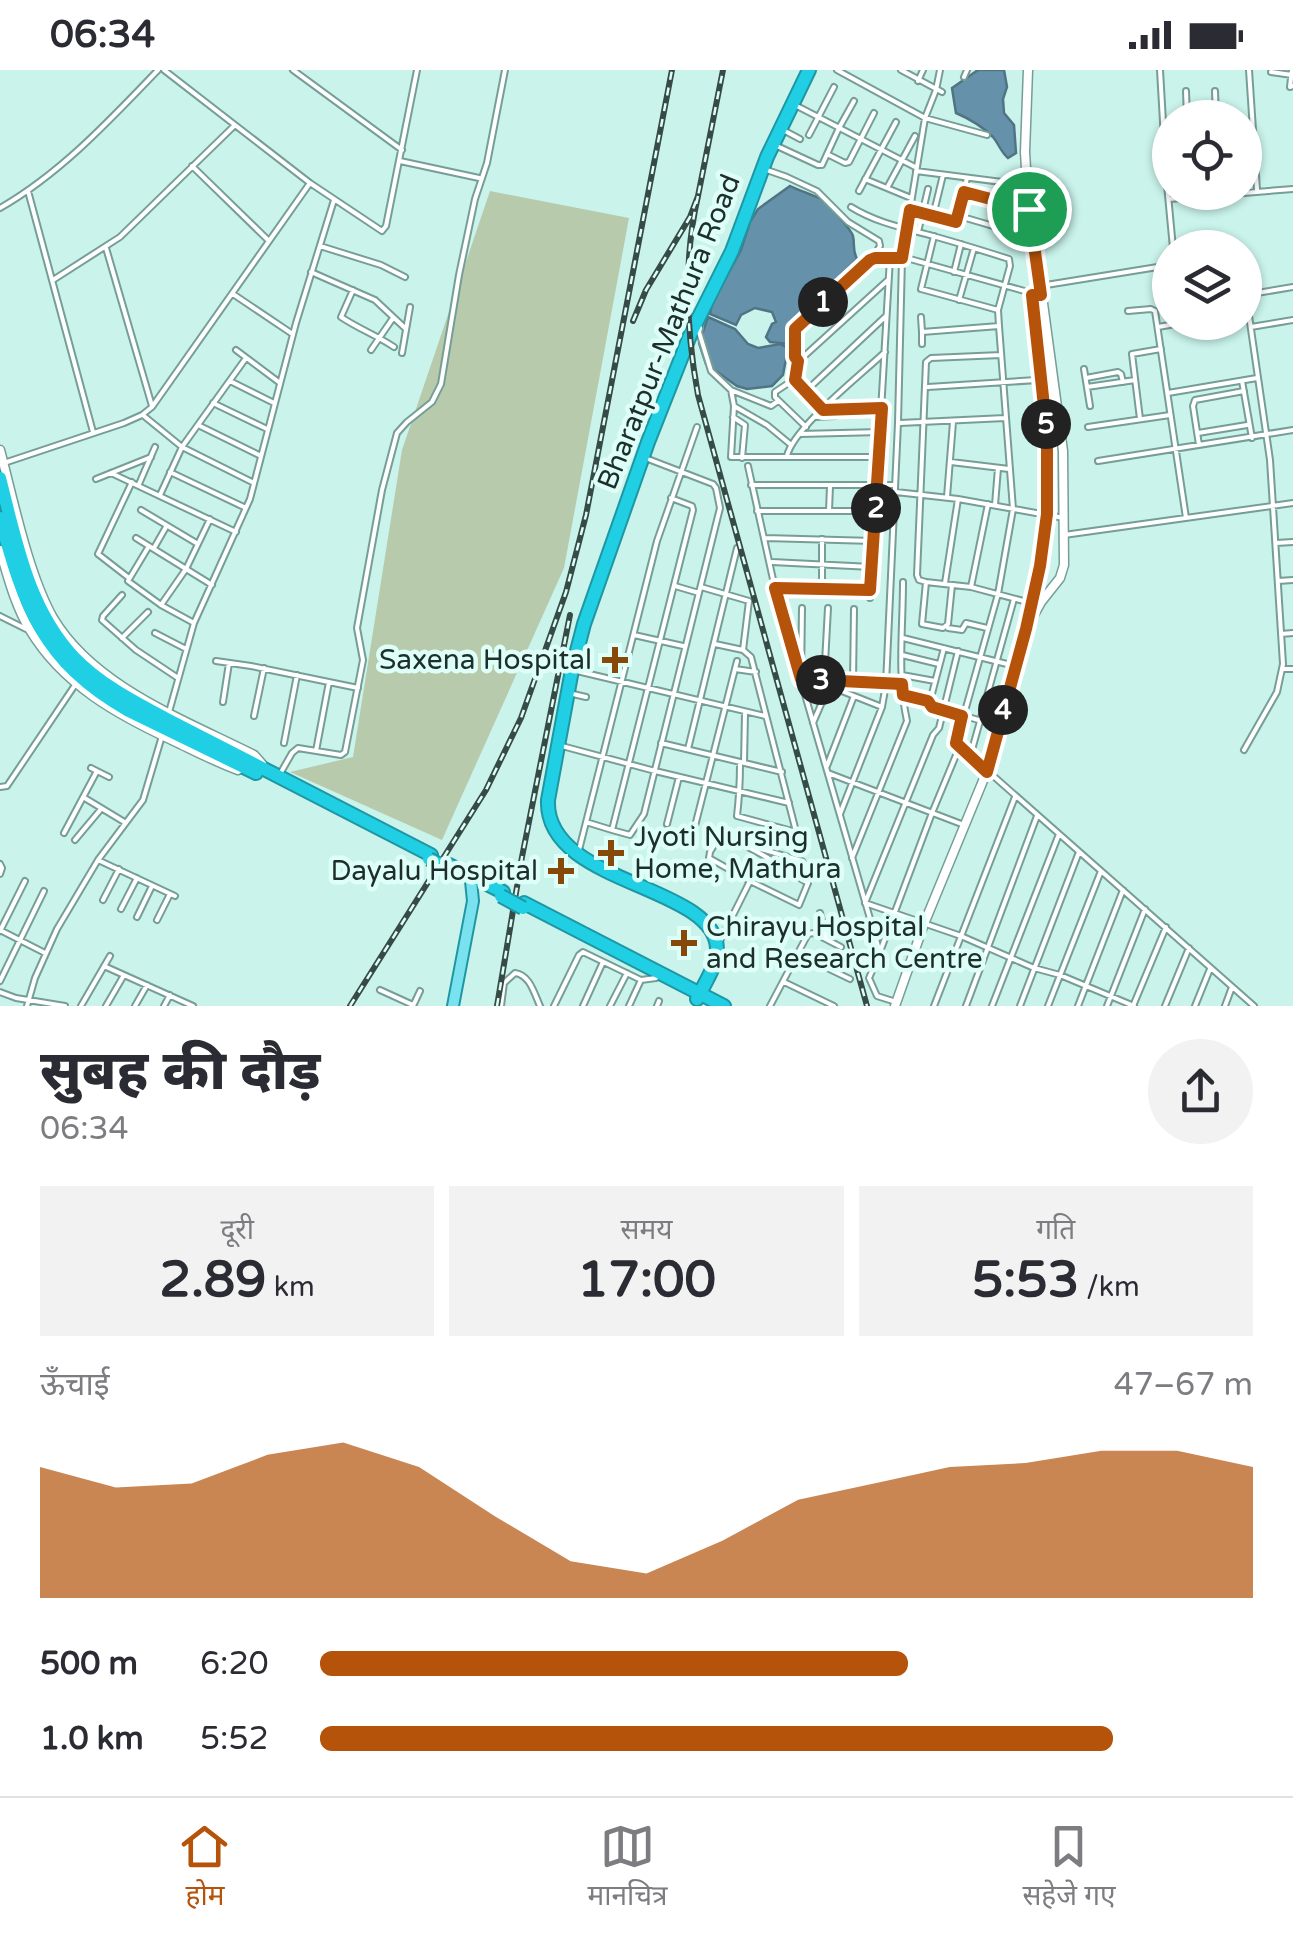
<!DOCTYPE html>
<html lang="hi">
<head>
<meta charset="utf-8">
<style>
	body { margin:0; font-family:"Varela Round","Noto Sans Devanagari",sans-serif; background:#f2f2f3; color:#2b2b33; height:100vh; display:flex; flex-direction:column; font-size:38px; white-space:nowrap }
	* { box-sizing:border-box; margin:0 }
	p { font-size:32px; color:#7c7c81 }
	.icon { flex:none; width:55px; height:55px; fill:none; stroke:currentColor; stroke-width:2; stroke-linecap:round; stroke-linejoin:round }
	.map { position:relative; height:936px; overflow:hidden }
	.drawer { display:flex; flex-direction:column; background:#fff; flex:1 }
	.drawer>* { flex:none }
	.buttons { position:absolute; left:1152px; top:30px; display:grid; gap:20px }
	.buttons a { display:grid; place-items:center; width:110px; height:110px; border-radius:50%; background:#fff; box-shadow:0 2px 8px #0004; font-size:50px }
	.pin { position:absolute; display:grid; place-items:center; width:85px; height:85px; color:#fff; margin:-42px; border:5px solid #fff; border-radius:50%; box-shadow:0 2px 10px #0007 }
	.km { position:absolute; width:50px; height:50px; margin:-25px; border-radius:50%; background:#222; color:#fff; font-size:28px; line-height:50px; text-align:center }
	.round { display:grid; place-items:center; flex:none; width:105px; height:105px; border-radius:52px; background:#f2f2f3 }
	.overview { display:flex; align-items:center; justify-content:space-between; height:170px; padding:0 40px }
	h1 { font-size:55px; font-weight:800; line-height:75px }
	.stats { display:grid; grid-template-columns:repeat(3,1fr); gap:15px; height:170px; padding:10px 40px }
	.stats div { display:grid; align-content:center; border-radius:0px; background:#f2f2f3; text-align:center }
	.stats b { font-size:50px; font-weight:800 }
	.stats small { font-size:28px; font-weight:400 }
	.stats p { font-size:28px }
	.chart { height:280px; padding:20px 40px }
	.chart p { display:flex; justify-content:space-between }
	.chart svg { width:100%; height:180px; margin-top:10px; fill:#b45309; opacity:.7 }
	ul { padding:0 40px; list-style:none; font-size:32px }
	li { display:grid; grid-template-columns:160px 120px 1fr; align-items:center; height:75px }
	li i { height:25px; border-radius:12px; background:#b45309 }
	.status { display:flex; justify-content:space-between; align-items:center; height:70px; padding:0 50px; background:#fff; direction:ltr }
	.status svg { height:28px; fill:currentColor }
	.tab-bar { display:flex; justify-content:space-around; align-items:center; height:140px; border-top:2px solid #e1e1e2; background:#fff; font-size:28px; color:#7c7c81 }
	.tab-bar a { display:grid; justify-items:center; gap:5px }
	.tab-bar .active { color:#b45309 }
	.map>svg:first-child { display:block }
	.green { fill:#b8caac }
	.water { fill:#6592aa; stroke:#507484; stroke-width:2.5 }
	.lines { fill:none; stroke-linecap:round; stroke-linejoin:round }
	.street-casing { stroke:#769e97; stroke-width:8 }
	.secondary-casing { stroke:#769e97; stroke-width:11 }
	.primary-casing { stroke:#1f97a3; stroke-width:14 }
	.highway-casing { stroke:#1f97a3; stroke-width:16 }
	.street { stroke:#fff; stroke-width:4 }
	.secondary { stroke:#fff; stroke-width:8 }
	.primary { stroke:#79e2ee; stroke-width:10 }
	.highway { stroke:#20cfe3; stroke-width:12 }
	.rail-casing { stroke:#364a46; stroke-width:6 }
	.rail { stroke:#ddfff8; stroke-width:2.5; stroke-dasharray:8; stroke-linecap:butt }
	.highway-bridge-casing { stroke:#1f97a3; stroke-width:16; stroke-linecap:butt }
	.highway-bridge { stroke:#20cfe3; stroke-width:12 }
	.route-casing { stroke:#fff; stroke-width:20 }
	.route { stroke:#b45309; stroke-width:12 }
	.poi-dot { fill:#87490a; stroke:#ddfff8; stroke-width:4 }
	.labels { text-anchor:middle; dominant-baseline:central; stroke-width:9; stroke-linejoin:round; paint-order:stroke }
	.street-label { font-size:28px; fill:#1e2e2b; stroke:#ddfff8 }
	.poi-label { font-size:28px; fill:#1e2e2b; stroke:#ddfff8; text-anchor:end }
</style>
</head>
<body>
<div class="status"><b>06:34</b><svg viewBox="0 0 49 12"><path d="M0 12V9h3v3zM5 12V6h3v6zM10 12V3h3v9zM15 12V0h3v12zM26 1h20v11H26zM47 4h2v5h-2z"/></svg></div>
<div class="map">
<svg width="1293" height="936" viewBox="0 0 1293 936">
	<rect width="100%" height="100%" fill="#c9f3eb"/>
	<!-- green -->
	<path class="green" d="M490,121L629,148L564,498L442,770L290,702L353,687L402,380Z"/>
	<!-- water -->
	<path class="water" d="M978,0H1004L1007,17L1003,29L1004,43L1014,55L1016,83L1008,88C1000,81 999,74 993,67C982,56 970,49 956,43L952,18Z
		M790,116C800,121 811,124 821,129C826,132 851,159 853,166C855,175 852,179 857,189L794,251L792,267L789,274L770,272L766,267L772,254L776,252L772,242L755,238L741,245L736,255L710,244L712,233L741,180L750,152L758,139Z
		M708,247L735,259L748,274L758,278L780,274L788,278L783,305L772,316L747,319L737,316L706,294L699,273Z"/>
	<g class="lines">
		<defs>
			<path id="street" d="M164,0L310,113L382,161L386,156L417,0
				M293,0L402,80
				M837,0L925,48L987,65
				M901,0L942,22
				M1160,0L1166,104L1173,178
				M1249,0L1257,120
				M1292,0L1290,17L1293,16
				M1271,2L1292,5
				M964,7L967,0
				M918,11L923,0
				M1186,21L1187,48
				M1215,21L1216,48
				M795,35L915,97
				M785,61L800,69
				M809,65L834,17
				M777,76L818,95H822L839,58L854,31
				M827,84L845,93L849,92L874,43
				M400,91L479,108
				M1245,94H1256
				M192,96L268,170
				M767,100L787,107L817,121L848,152L879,171L880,176L872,188
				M916,101L1025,115
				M865,109L911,128
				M1010,116L1015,136
				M887,118L915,66
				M28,121L93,362
				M859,121L896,52
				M964,122L1027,139
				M1169,129L1293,119
				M851,137C877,153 904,158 933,166C958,173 984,181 1009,189L1010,196L998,240L921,219L934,166
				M0,138C61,103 110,50 158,0
				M909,140L956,152L967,108
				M933,146L943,105
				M959,146L1031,167
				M918,162L928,119
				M320,176L381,195L405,207
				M106,178L152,336
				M311,202L375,230L406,259
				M954,202L961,174
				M53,210L120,167L235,55
				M1040,216L1170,195
				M353,220L341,247C359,259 376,265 394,277
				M233,224L291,263
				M1245,225L1293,217
				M959,230L974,178
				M1128,241L1151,239L1155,241L1186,448
				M921,247L922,262L999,256L998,240
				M999,256L1013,439L998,524L956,673L1254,936
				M1158,257L1187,252
				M1251,257L1293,250
				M700,258L699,262L711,301L731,320L771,336L778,331
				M922,262V274
				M236,280L280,313
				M371,280L393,248
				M402,283L410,237
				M1001,285L931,288L926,292L917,505L919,510L926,512L971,517L1031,533
				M798,291L794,278L796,257L872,188L910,189L1028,222L1032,225L1045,342L1047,409V444L1040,496L1028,549
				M1084,299L1090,336
				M1086,308L1118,302L1121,304L1123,312
				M795,310L800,290L888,210
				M230,311L274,333
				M1242,311L1252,368
				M928,317L1053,309
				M1087,317L1135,310
				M731,320L734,336L731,387H880
				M806,321L886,246
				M1168,323L1257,308
				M213,333L267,359
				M734,336L767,355L790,374
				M144,346L182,377L254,413
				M733,347L745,355L742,388
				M815,347L835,346
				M1140,349L1132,284L1161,279
				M900,353L1005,348
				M198,355L261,386
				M806,357L775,327V322L793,310L797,312L823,340L882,338
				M1088,357L1170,345
				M1198,363L1247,355
				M800,364L881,362
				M1199,375L1193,336L1195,330L1244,321
				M787,386C793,358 862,304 885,282
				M1098,391L1293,360
				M7,392L124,353L142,345L152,337L310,113
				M951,392L1009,399
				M748,396L778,532L880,883L869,908L877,926L896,932
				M170,402L246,438
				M111,403L236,462
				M96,409L151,387
				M139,414L155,377
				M751,415H895
				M896,422L958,429L1064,448
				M160,425L182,377L246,288
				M947,427L953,352
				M995,435L998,398
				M141,440L198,474
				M757,441H876
				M829,441L830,416
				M1064,465L1293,433
				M136,468L212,515
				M765,468L874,471
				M1276,473L1293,472
				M149,476L128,511L161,535L194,553
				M154,478L166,457
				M772,492L872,497
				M129,508L98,484L132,412
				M1278,511L1293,510
				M926,512L922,554L943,558L948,554L952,515
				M945,513L958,429
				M675,516L699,523
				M701,517L749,531L743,580
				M971,517L988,434
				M775,518L870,520
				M822,519V469
				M122,525L103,546L102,550L136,580L178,608
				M870,528L890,188
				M161,535L186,499L210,449
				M802,538L801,609L903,614
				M828,538L824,611L829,616L882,637L886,614L898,353L902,188L925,48L936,20L940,0
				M0,546L26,559
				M948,558L962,560L966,553L987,558
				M155,563L186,579
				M1281,564L1293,563
				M634,565L683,576
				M122,568L148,542
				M903,568L1015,596
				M715,574L743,580L751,587L799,773
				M944,578L929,635L998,656
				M958,581L939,658L933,665L865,833L961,866L1034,898L1060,905L1134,936
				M902,585L939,594
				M216,591L251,596L358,618
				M735,599L756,602
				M1282,599H1293
				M577,601L765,646
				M902,605L935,611
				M853,612L854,539
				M573,624L586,627
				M904,625L928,631
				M223,632L229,593
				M169,642L194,553L250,429L296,253L334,130
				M254,646L264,598
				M813,653L829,616
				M284,673L297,605
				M661,673L782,702
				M562,676L655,701L789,733
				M688,679L737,478
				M1244,680L1277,622L1283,594L1270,390L1246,225
				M316,681L329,612
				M970,687L1014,529
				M740,693C740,711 739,729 737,746L796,762
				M744,693L745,643
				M827,696L854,626
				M91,698L109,707
				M828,703L964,755
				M280,704L292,683L298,678L341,685L345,682L363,590L357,558L382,420L397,363L407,352L432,332L441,314L459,205L475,129L487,93L505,0
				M0,717L7,716L75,615
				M83,727L126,753
				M840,744L882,637
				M586,752L612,760L693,440L692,436L671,428
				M667,754L679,707
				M612,760L630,765L644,744L720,438L716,418L713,414L648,389
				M694,760L737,591
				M64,763L97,701
				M75,770L101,739
				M744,774L802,791L807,800L808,813
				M579,780L657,471L697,357
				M852,788L907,651C897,606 903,558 903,512
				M98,790L175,826
				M0,794L2,798L0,804
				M103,830L119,799
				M121,839L137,808
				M820,843L826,868
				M137,847L152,816
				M157,850L170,824
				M0,860L45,883
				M0,861L25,811
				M719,873L750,811L799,835L808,813C786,800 743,769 719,767L710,782L709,788L750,811
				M881,879L932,743L959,678
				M798,884L850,909
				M104,896L193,936
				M0,911L44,821
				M784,912L834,936
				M380,920L413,935
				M0,922L16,928L65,936
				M27,936L35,908L57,859L98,790L143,730L162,666
				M81,936L110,886
				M106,936L124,905
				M135,936L147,915
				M164,936L170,925
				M413,936L420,921
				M501,936L504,913L515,903C530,905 534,923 540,936
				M554,936L579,885L583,882L641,910L656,908
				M583,936L603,892
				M610,936L627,903
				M629,936L641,910
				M657,936L659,931
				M770,936L808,864L814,863L841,877
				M934,936L1015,727
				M966,936L1037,746
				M992,936L1059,764
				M1020,936L1079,782
				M1048,936L1101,801
				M1078,936L1123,820
				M1107,936L1145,839
				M1133,936L1166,857
				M1165,936L1189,878
				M1195,936L1210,899
				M1225,936L1232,917"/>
			<path id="secondary" d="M0,380C13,429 28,504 53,548C94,617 185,650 254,685L262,694
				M0,480C8,507 15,535 30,560C63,615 118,645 174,671C195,681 216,692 238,700
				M895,936L924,854L987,701L1026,559L1041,532L1060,508L1064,495L1063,381L1027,115L1025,82L1028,0"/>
			<path id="primary" d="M453,936L473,831L471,811"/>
			<path id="highway" d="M0,408C16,470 28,538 74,587C100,614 133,631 165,648L431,785
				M0,448C24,537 43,592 127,640L256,703
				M449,795L503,822
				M524,833L724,936
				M697,929C704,914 717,896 717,879C716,814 544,815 548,730L572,600L584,554L648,372L691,263L732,181L767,87L809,0"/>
		</defs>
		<!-- street casing -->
		<use href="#street" class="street-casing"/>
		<!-- secondary casing -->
		<use href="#secondary" class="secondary-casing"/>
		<!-- primary casing -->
		<use href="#primary" class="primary-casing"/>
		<!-- highway casing -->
		<use href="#highway" class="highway-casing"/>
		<!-- street -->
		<use href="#street" class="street"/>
		<!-- secondary -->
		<use href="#secondary" class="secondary"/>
		<!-- primary -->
		<use href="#primary" class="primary"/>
		<!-- highway -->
		<use href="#highway" class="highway"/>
		<defs>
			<path id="rail" d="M698,126C683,191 686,259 698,325L867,936
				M633,251L646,220L690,147L698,126L723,0
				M350,936L486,720L521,648L566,522L586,445L672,0
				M497,936L522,787L570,545"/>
		</defs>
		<!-- rail casing -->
		<use href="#rail" class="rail-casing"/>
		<!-- rail -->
		<use href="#rail" class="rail"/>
		<defs>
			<path id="highway-bridge" d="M429,789L448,799
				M501,826L523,838"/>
		</defs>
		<!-- highway-bridge casing -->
		<use href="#highway-bridge" class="highway-bridge-casing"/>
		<!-- highway-bridge -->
		<use href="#highway-bridge" class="highway-bridge"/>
	</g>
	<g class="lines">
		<defs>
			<path id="route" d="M964,122L1029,139L1041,225H1032L1047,364V444L1040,496L1026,559L987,702L956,673L962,646L932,637L928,631L903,625L902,614L801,609L775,518L870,520L882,338L823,340L795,310L798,291L795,287V259L870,190L875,188H902L910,140L956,152Z"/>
		</defs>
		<!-- route casing -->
		<use href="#route" class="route-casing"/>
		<!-- route -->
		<use href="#route" class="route"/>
	</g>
	<!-- markers -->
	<g class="poi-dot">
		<path d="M610 575h10v10h10v10h-10v10h-10v-10h-10v-10h10z"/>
		<path d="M606 768h10v10h10v10h-10v10h-10v-10h-10v-10h10z"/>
		<path d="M556 786h10v10h10v10h-10v10h-10v-10h-10v-10h10z"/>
		<path d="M679 858h10v10h10v10h-10v10h-10v-10h-10v-10h10z"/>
	</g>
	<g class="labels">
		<!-- street labels -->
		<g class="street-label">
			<text transform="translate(669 262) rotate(-68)">Bharatpur-Mathura Road</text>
		</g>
		<!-- poi labels -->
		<g class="poi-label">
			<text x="592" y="590">Saxena Hospital</text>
			<text x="634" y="767" text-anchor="start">Jyoti Nursing<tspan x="634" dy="32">Home, Mathura</tspan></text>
			<text x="538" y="801">Dayalu Hospital</text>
			<text x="706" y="857" text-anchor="start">Chirayu Hospital<tspan x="706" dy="32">and Research Centre</tspan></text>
		</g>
	</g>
</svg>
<div class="buttons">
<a><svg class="icon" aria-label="locate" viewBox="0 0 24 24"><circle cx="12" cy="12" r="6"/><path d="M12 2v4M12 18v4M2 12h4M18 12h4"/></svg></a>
<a><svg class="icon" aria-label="layers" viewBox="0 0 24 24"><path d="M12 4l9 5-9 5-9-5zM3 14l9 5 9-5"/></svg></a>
</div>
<div class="pin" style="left:1029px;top:139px;background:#1e9e55"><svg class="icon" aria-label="arrive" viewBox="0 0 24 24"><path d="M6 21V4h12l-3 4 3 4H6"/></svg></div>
<b class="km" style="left:823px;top:232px">1</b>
<b class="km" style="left:876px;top:438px">2</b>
<b class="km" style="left:821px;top:610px">3</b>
<b class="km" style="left:1003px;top:640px">4</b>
<b class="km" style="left:1046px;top:354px">5</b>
</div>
<section class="drawer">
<div class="overview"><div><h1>सुबह की दौड़</h1><p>06:34</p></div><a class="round"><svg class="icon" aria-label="share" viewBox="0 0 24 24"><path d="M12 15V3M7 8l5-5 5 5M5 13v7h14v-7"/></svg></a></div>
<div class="stats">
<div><p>दूरी</p><b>2.89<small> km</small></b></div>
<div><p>समय</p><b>17:00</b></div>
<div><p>गति</p><b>5:53<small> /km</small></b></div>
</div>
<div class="chart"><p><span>ऊँचाई</span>47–67 m</p>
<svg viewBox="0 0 160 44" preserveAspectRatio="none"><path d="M0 44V12L10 17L20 16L30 9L40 6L50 12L60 24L70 35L80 38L90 30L100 20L110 16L120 12L130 11L140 8L150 8L160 12V44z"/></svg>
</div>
<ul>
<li><b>500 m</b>6:20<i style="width:63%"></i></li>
<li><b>1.0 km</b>5:52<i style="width:85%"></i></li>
</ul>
</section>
<nav class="tab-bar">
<a class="active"><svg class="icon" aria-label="home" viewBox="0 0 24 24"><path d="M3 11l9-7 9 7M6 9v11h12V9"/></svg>होम</a>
<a><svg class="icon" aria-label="map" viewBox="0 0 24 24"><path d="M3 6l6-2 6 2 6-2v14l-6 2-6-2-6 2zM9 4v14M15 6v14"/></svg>मानचित्र</a>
<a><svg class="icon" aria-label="saved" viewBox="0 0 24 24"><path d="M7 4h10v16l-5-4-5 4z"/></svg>सहेजे गए</a>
</nav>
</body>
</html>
